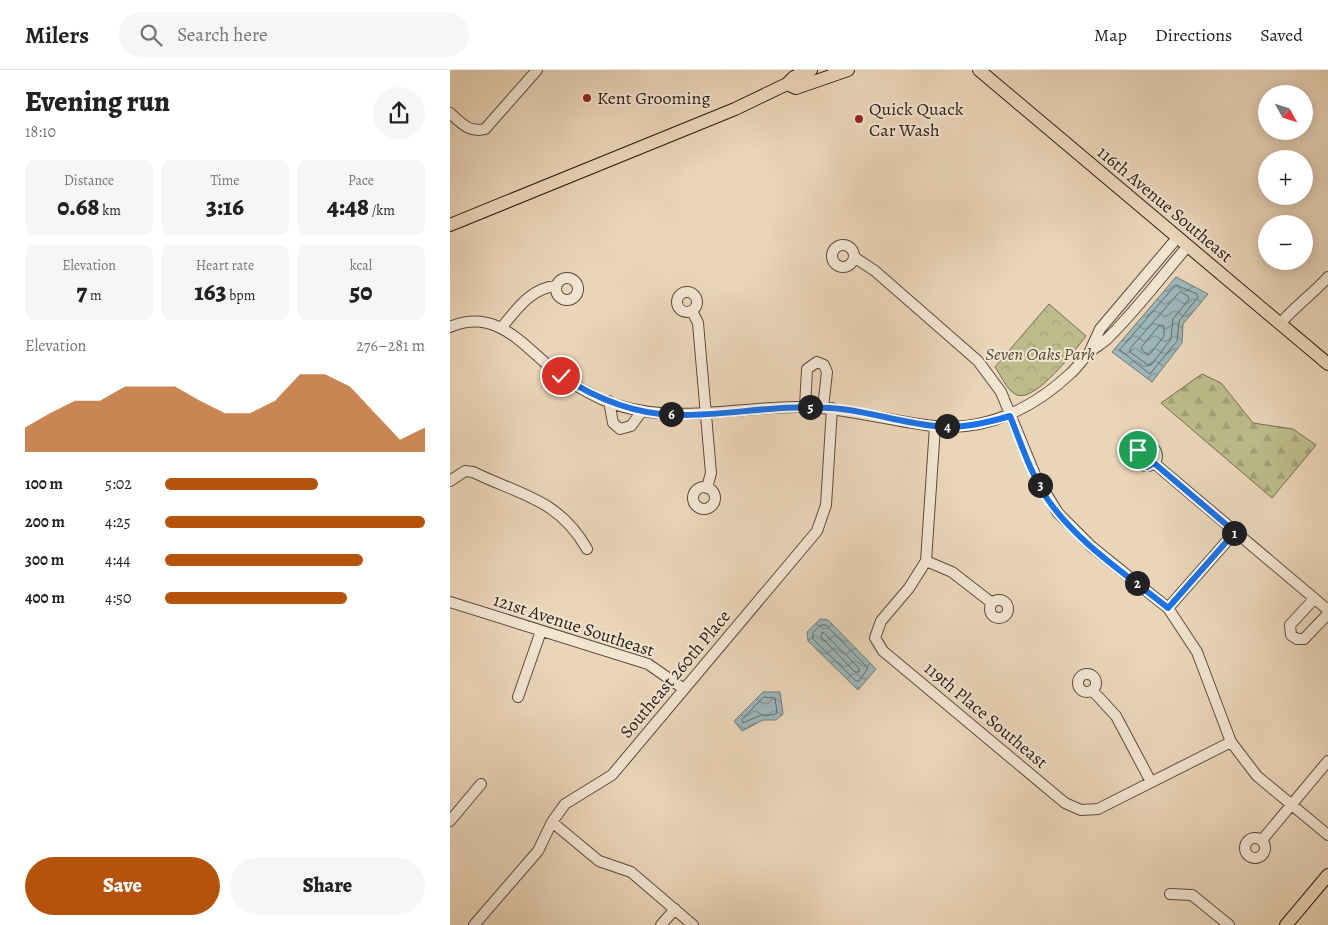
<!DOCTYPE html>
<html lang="en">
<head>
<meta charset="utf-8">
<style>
	body { margin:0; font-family:Alegreya,serif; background:#f6f6f6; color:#222; height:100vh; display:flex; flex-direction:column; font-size:19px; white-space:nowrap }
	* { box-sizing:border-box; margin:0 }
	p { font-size:16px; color:#767676 }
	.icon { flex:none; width:28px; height:28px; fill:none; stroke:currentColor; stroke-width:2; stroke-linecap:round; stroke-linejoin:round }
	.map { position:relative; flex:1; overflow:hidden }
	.sheet { display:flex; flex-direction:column; background:#fff; width:450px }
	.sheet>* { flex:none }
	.needle { width:32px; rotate:130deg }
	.tools { position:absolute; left:808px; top:15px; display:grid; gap:10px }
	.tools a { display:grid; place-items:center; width:55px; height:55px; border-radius:50%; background:#fff; box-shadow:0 2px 12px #0003; font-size:25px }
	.pin { position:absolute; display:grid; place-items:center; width:42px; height:42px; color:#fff; margin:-21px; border:2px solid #fff; border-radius:50%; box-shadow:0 1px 5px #0007 }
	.km { position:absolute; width:25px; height:25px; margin:-12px; border-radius:50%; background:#222; color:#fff; font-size:14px; line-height:25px; text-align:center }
	.round { display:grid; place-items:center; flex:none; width:52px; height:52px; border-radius:26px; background:#f6f6f6 }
	.overview { display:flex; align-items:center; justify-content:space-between; height:85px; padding:0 25px }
	h1 { font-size:28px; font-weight:800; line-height:38px }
	.metrics { display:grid; grid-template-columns:repeat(3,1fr); gap:8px; height:85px; padding:5px 25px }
	.metrics div { display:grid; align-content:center; border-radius:10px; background:#f6f6f6; text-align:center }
	.metrics b { font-size:25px; font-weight:800 }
	.metrics small { font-size:14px; font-weight:400 }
	.metrics p { font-size:14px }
	.chart { height:140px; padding:10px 25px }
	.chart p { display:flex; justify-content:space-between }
	.chart svg { width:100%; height:90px; margin-top:5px; fill:#b45309; opacity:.7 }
	.button { display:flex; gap:10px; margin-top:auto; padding:10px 25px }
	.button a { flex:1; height:58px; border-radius:30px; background:#b45309; color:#fff; font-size:20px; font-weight:800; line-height:58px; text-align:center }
	.button a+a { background:#f6f6f6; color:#222 }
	ul { padding:0 25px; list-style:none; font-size:16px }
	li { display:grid; grid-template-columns:80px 60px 1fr; align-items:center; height:38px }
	li i { height:12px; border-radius:6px; background:#b45309 }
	header { display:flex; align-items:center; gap:30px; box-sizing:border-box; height:70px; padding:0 25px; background:#fff; border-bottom:1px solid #e0e0e0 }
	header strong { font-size:24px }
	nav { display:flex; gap:28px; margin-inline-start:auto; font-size:18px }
	.search { width:350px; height:45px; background:#f6f6f6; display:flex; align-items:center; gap:12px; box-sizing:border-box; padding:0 18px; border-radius:28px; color:#767676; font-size:19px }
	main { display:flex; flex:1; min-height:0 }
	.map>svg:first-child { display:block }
	.forest { fill:url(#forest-firs); stroke:#746c4e }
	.park { fill:url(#park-crowns); stroke:#746c4e }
	.water { fill:url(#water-waves); stroke:#6f7976 }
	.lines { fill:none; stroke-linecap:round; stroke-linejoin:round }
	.shore { stroke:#646a66; stroke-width:1 }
	.minor-casing { stroke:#5c4b3c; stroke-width:12 }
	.major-casing { stroke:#2c1d12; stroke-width:14 }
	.minor { stroke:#f1e4d1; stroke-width:10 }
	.major { stroke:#ead5b8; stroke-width:12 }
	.route-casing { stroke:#fff; stroke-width:10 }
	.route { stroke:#1a73e8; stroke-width:6 }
	.poi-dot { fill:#8f2418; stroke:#f1e4d1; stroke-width:2 }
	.labels { text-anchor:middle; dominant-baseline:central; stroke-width:4; stroke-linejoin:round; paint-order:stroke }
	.poi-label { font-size:18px; fill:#2c1d12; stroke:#f1e4d1; text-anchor:start }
	.street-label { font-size:18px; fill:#2c1d12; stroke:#f1e4d1 }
	.park-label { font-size:18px; font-style:italic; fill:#574d36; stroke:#f1e4d1 }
</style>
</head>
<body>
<header>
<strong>Milers</strong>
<div class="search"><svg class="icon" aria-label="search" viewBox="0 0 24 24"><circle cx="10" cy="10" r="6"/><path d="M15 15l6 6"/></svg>Search here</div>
<nav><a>Map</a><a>Directions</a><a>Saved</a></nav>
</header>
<main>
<section class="sheet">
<div class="overview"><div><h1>Evening run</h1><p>18:10</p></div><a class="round"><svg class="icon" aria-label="share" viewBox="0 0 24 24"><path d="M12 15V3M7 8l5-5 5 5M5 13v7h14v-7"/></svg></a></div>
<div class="metrics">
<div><p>Distance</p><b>0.68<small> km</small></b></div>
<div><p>Time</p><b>3:16</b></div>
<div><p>Pace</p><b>4:48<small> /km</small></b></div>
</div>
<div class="metrics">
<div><p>Elevation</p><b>7<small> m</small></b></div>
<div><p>Heart rate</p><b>163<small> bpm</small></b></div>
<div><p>kcal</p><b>50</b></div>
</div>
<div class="chart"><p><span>Elevation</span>276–281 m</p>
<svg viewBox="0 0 160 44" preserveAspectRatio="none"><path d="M0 44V32L10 25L20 19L30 19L40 12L50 12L60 12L70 19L80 25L90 25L100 19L110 6L120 6L130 12L140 25L150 38L160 32V44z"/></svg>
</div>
<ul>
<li><b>100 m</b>5:02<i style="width:59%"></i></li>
<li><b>200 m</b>4:25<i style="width:100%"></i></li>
<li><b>300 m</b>4:44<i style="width:76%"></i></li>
<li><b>400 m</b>4:50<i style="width:70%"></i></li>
</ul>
<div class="button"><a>Save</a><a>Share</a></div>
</section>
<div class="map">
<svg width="878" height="855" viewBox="0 0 878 855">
	<defs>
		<pattern id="forest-firs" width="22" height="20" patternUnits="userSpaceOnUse" patternTransform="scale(1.25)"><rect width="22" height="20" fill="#bcbc8b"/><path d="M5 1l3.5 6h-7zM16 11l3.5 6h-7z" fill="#a2a177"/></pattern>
		<pattern id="park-crowns" width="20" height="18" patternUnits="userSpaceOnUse" patternTransform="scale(1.25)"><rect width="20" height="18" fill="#bcbc8b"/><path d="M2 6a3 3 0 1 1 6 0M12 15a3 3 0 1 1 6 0" fill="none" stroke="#a2a177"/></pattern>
		<pattern id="water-waves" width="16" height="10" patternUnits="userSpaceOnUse" patternTransform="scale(1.25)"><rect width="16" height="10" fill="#9cb6b9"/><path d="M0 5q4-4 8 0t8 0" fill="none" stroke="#7f9395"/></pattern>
	</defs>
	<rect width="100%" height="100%" fill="#ead5b8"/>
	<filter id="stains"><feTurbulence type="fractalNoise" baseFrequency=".004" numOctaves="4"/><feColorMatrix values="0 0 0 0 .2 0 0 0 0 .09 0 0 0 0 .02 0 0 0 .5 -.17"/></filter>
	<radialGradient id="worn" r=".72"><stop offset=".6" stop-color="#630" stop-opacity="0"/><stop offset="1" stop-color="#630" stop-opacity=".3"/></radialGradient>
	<!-- forest -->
	<path class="forest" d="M752,304L771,313L803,353L843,359L866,375L822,428L711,333Z"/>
	<!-- park -->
	<path class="park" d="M599,234L636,266C625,280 586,332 567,325C557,321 551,305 545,297Z"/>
	<!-- water -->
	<path class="water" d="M726,207L758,224L733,254L732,273L702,312L662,282Z
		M370,549L378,550L426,599L408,620L358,571L357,562Z
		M313,622H330L333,644L326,650H313L292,661L284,651Z"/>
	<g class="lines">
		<!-- shore -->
		<path class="shore" d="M726,215L747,224L748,227L729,251L727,271L700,304L670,280Z
			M730,222L738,226L739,229L723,249L721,269L701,295H698L680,282V279Z
			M710,255L714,256V266L700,284L697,285L691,278Z
			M371,555H376L418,598L409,611H406L363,569V563Z
			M373,562L409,598V602H405L371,567Z
			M314,627L325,628L327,643L323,645H311L293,653L292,650Z"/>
		<defs>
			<path id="minor" d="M0,43C11,53 19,63 35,59L87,0
				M382 186a11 11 0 1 1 22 0a11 11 0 1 1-22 0Z
				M404,187L425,201L528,291L551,322L586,407L608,443L642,477L718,538L747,582L781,672L807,706L878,765
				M106 219a11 11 0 1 1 22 0a11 11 0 1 1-22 0Z
				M227 232a10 10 0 1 1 20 0a10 10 0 1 1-20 0Z
				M242,241L248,253L261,403L257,418
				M830,254C845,236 863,224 878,207
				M0,257C49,236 76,280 111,306C123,315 137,322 151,329C215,357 281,337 347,337C394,337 438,351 484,356C536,362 584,338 621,303C628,297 633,288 641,281C647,276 655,272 660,266C688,238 712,206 737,177
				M52,257C67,239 81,218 106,216
				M640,281L650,259L727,168
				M159,331L163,353L170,359L181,356L192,341
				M355,337L357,299L367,292L374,295L377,302L373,338
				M485,356L476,491L459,518L431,551L425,568L433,581L615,733L631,740L648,739L781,672
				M687 386a10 10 0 1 1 20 0a10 10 0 1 1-20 0Z
				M704,393L878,540L876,546L854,569H847L841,565L840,555L864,529
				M0,411L15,401L23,402C70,425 109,429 137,479
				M243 428a11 11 0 1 1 22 0a11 11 0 1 1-22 0Z
				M476,491L502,502L542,533
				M540 539a9 9 0 1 1 18 0a9 9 0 1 1-18 0Z
				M0,532L198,594L234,619
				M718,538L785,462
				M628 613a9 9 0 1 1 18 0a9 9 0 1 1-18 0Z
				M642,620L666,646L701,712
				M68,627L91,561
				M0,751L31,714
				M102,752L149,791L181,802L243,855
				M795 778a10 10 0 1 1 20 0a10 10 0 1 1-20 0Z
				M812,770L878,691
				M720,824L742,825L779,855
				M24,855L88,781L102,752L115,734L162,705L367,461L376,435L382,338
				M211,855L225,839"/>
			<path id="major" d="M529,0L878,294
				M337,14L346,18L398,0
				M0,155L285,39L337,14L344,7L361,0
				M836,855L878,805"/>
		</defs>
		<!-- minor casing -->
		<use href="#minor" class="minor-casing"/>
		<!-- major casing -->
		<use href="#major" class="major-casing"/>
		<!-- minor -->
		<use href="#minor" class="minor"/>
		<!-- major -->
		<use href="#major" class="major"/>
	</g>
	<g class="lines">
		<defs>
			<path id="route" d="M111,306C145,328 184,344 225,345C277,346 328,334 380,338C416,340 450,353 485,356C511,359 536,353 560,346C571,373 580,402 596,427C626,472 676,504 718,538L785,462L704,393L697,397L690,394L686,387L688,380"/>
		</defs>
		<!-- route casing -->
		<use href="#route" class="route-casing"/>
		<!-- route -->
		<use href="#route" class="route"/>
	</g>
	<!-- markers -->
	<g class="poi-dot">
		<circle cx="137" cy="28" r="5"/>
		<circle cx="409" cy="49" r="5"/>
	</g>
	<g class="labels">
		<!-- poi labels -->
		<g class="poi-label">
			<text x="147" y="28">Kent Grooming</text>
			<text x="419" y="39">Quick Quack<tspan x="419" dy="21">Car Wash</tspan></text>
		</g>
		<!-- street labels -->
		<g class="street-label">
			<text transform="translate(715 134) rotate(40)">116th Avenue Southeast</text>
			<text transform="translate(124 555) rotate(18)">121st Avenue Southeast</text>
			<text transform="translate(225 604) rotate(-50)">Southeast 260th Place</text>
			<text transform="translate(536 645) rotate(40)">119th Place Southeast</text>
		</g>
		<!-- park labels -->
		<g class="park-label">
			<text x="590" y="284">Seven Oaks Park</text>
		</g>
	</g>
	<rect width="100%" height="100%" filter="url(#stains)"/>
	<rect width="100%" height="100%" fill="url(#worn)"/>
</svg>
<div class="tools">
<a><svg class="needle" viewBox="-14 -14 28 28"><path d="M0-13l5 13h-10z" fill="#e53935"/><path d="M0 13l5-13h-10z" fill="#767676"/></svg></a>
<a>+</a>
<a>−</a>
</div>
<div class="pin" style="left:688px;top:380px;background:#1e9e55"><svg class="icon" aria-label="arrive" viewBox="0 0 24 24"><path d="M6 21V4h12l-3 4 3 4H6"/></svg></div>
<div class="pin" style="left:111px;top:306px;background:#d93025"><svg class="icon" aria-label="check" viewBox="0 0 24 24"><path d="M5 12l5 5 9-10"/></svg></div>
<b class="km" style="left:784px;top:463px">1</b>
<b class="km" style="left:687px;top:513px">2</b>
<b class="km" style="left:590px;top:415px">3</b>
<b class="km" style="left:497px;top:356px">4</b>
<b class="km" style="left:360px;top:337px">5</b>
<b class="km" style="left:221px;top:344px">6</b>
</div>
</main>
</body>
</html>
